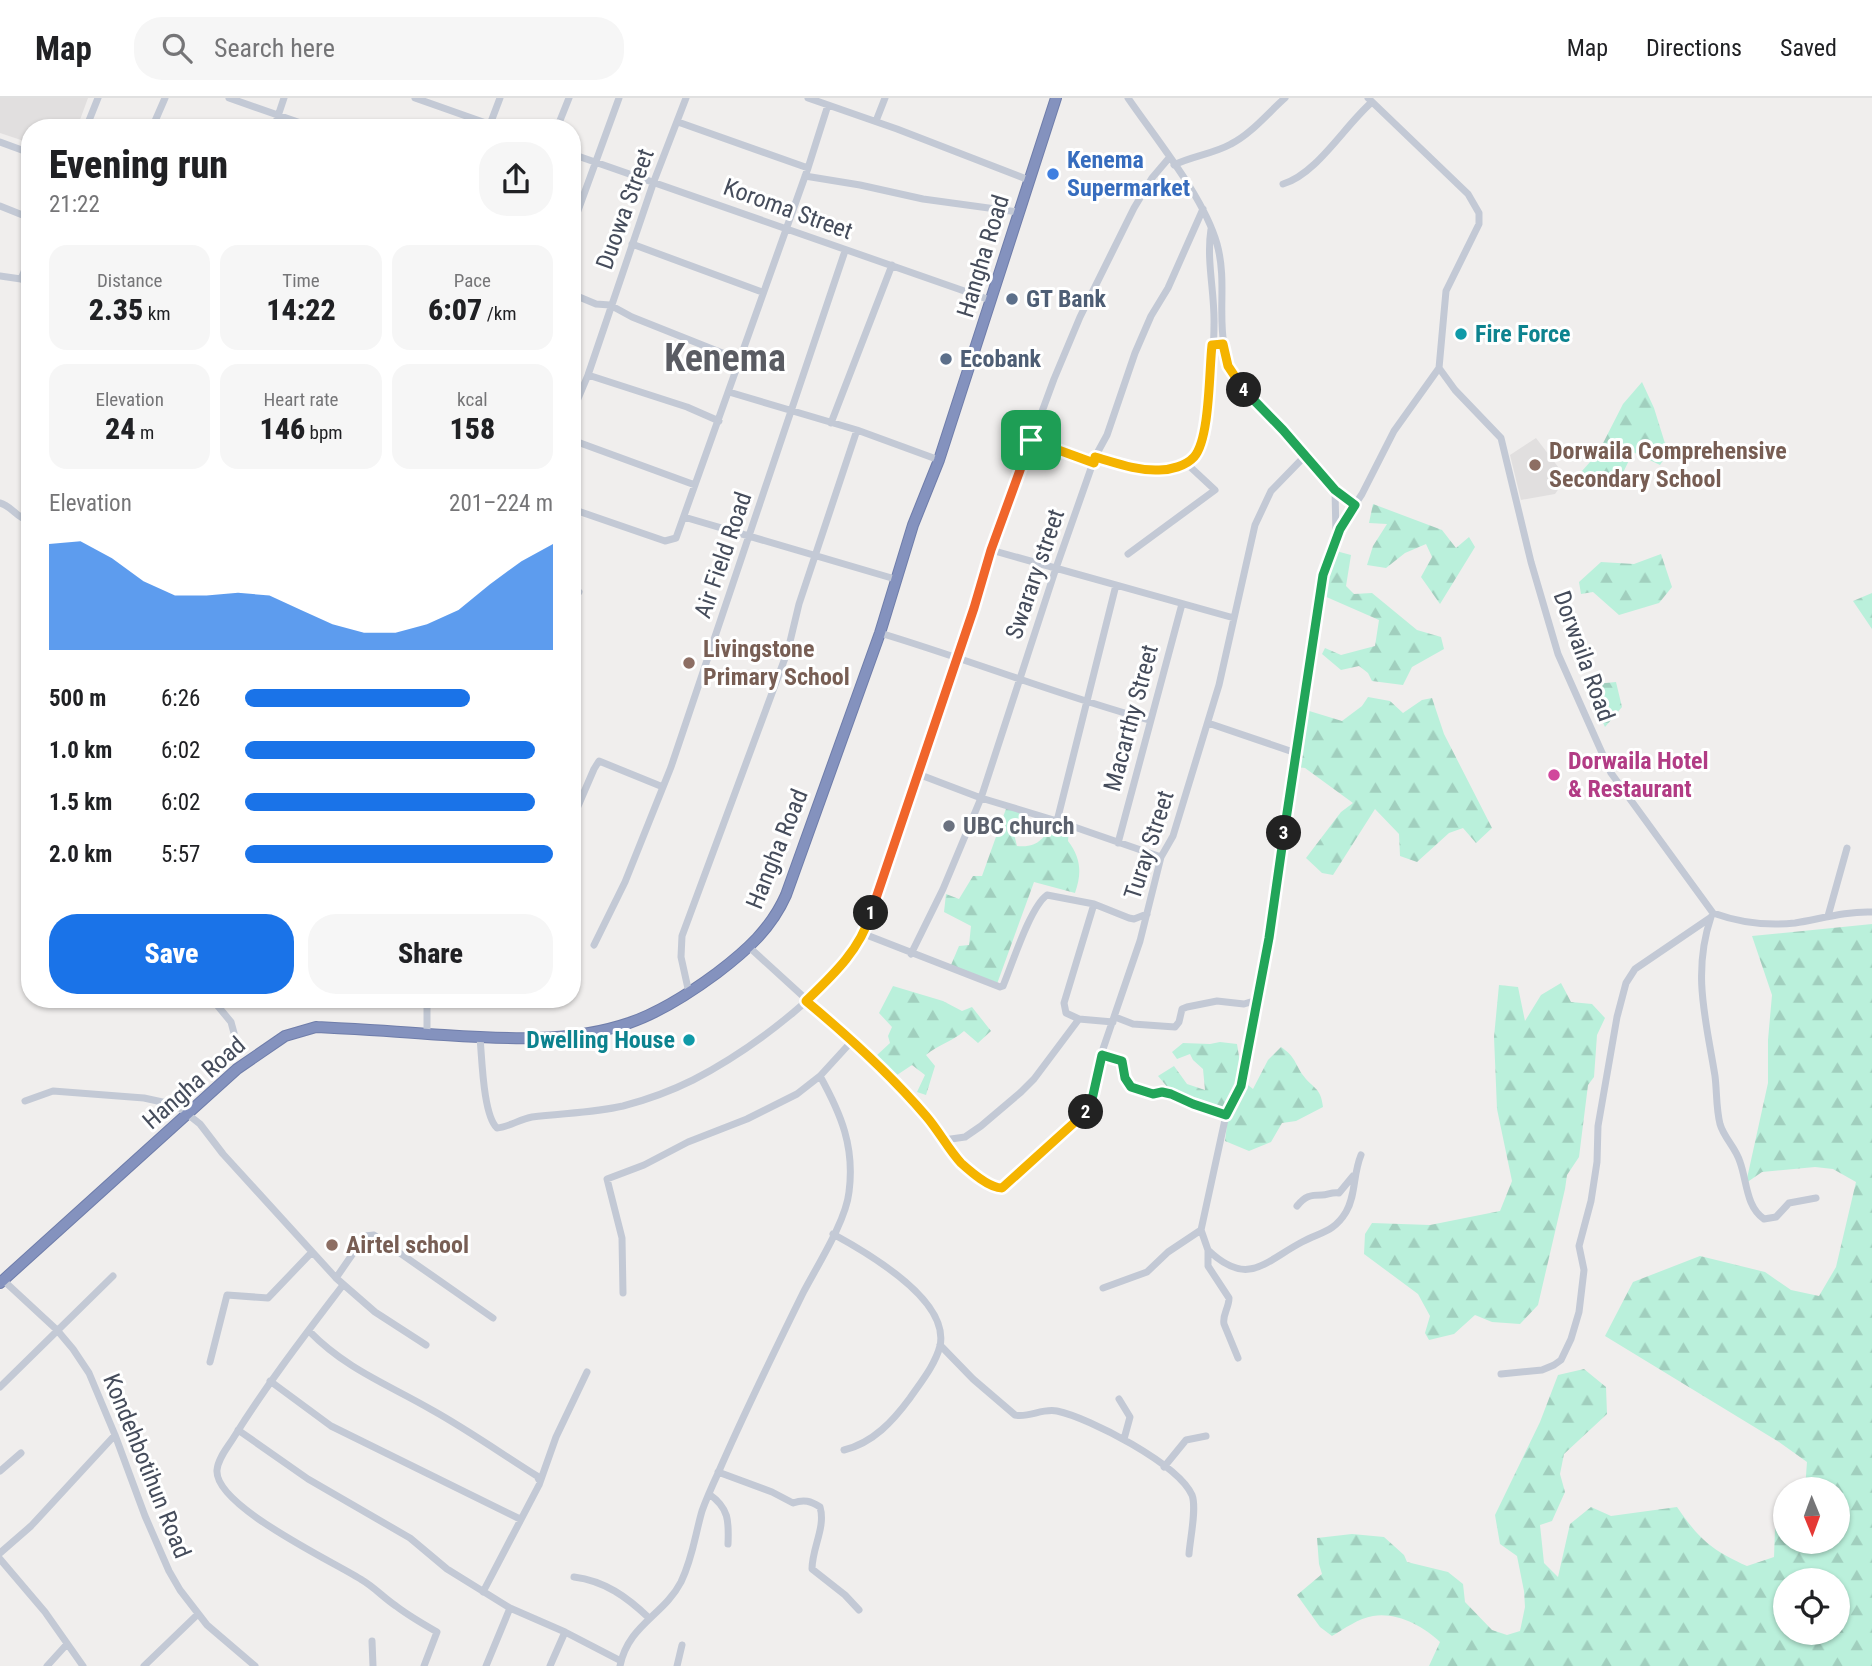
<!DOCTYPE html>
<html lang="en">
<head>
<meta charset="utf-8">
<style>
	body { margin:0; font-family:"Roboto Condensed",sans-serif; background:#f6f6f6; color:#202124; height:100vh; display:flex; flex-direction:column; font-size:26px; white-space:nowrap }
	* { box-sizing:border-box; margin:0 }
	p { font-size:23px; color:#757577 }
	.icon { flex:none; width:38px; height:38px; fill:none; stroke:currentColor; stroke-width:2; stroke-linecap:round; stroke-linejoin:round }
	.map { position:relative; flex:1; overflow:hidden }
	.drawer { position:absolute; left:21px; top:21px; width:560px; height:889px; display:flex; flex-direction:column; background:#fff; border-radius:28px; box-shadow:0 2px 5px #0004 }
	.drawer>* { flex:none }
	.needle { width:46px; rotate:179deg }
	.tools { position:absolute; left:1773px; top:1379px; display:grid; gap:14px }
	.tools a { display:grid; place-items:center; width:77px; height:77px; border-radius:50%; background:#fff; box-shadow:0 2px 5px #0004; font-size:35px }
	.pin { position:absolute; display:grid; place-items:center; width:60px; height:60px; color:#fff; margin:-30px; border-radius:14px; box-shadow:0 4px 10px #0006 }
	.km { position:absolute; width:35px; height:35px; margin:-18px; border-radius:50%; background:#222; color:#fff; font-size:19px; line-height:35px; text-align:center }
	.round { display:grid; place-items:center; flex:none; width:74px; height:74px; border-radius:28px; background:#f6f6f6 }
	.head { display:flex; align-items:center; justify-content:space-between; height:119px; padding:0 28px }
	h1 { font-size:38px; font-weight:800; line-height:52px }
	.metrics { display:grid; grid-template-columns:repeat(3,1fr); gap:10px; height:119px; padding:7px 28px }
	.metrics div { display:grid; align-content:center; border-radius:18px; background:#f6f6f6; text-align:center }
	.metrics b { font-size:30px; font-weight:800 }
	.metrics small { font-size:19px; font-weight:400 }
	.metrics p { font-size:19px }
	.chart { height:196px; padding:14px 28px }
	.chart p { display:flex; justify-content:space-between }
	.chart svg { width:100%; height:126px; margin-top:7px; fill:#1a73e8; opacity:.7 }
	.cta { display:flex; gap:14px; margin-top:auto; padding:14px 28px }
	.cta a { flex:1; height:80px; border-radius:28px; background:#1a73e8; color:#fff; font-size:28px; font-weight:800; line-height:80px; text-align:center }
	.cta a+a { background:#f6f6f6; color:#202124 }
	ul { padding:0 28px; list-style:none; font-size:23px }
	li { display:grid; grid-template-columns:112px 84px 1fr; align-items:center; height:52px }
	li i { height:18px; border-radius:9px; background:#1a73e8 }
	header { display:flex; align-items:center; gap:42px; box-sizing:border-box; height:98px; padding:0 35px; background:#fff; border-bottom:2px solid #e0e0e0 }
	header strong { font-size:33px }
	nav { display:flex; gap:38px; margin-inline-start:auto; font-size:24px }
	.search { width:490px; height:63px; background:#f6f6f6; display:flex; align-items:center; gap:18px; box-sizing:border-box; padding:0 24px; border-radius:28px; color:#757577; font-size:26px }
	.map>svg:first-child { display:block }
	.education { fill:#e1dfdf }
	.forest { fill:url(#forest-firs); fill-rule:evenodd }
	.lines { fill:none; stroke-linecap:round; stroke-linejoin:round }
	.highway-casing { stroke:#6f7daa; stroke-width:12 }
	.minor { stroke:#c3c9d5; stroke-width:7 }
	.highway { stroke:#8492be; stroke-width:10 }
	.split-1-casing { stroke:#fff; stroke-width:14 }
	.split-2-casing { stroke:#fff; stroke-width:14 }
	.split-3-casing { stroke:#fff; stroke-width:14 }
	.split-4-casing { stroke:#fff; stroke-width:14 }
	.split-5-casing { stroke:#fff; stroke-width:14 }
	.split-1 { stroke:#f0652b; stroke-width:9 }
	.split-2 { stroke:#f5b400; stroke-width:9 }
	.split-3 { stroke:#22a559; stroke-width:9 }
	.split-4 { stroke:#22a559; stroke-width:9 }
	.split-5 { stroke:#f5b400; stroke-width:9 }
	.shop-dot { fill:#3f7fe0; stroke:#fff; stroke-width:2.5 }
	.service-dot { fill:#5c6f8a; stroke:#fff; stroke-width:2.5 }
	.culture-dot { fill:#0f9aa8; stroke:#fff; stroke-width:2.5 }
	.education-dot { fill:#8d6e63; stroke:#fff; stroke-width:2.5 }
	.hotel-dot { fill:#d1479c; stroke:#fff; stroke-width:2.5 }
	.worship-dot { fill:#6b7280; stroke:#fff; stroke-width:2.5 }
	.labels { text-anchor:middle; dominant-baseline:central; stroke-width:6; stroke-linejoin:round; paint-order:stroke }
	.shop-label { font-size:24px; font-weight:bold; fill:#366cbe; stroke:#fff; text-anchor:start }
	.street-label { font-size:24px; fill:#454c5b; stroke:#fff }
	.service-label { font-size:24px; font-weight:bold; fill:#4e5e75; stroke:#fff; text-anchor:start }
	.culture-label { font-size:24px; font-weight:bold; fill:#0d838f; stroke:#fff; text-anchor:start }
	.education-label { font-size:24px; font-weight:bold; fill:#785e54; stroke:#fff; text-anchor:start }
	.hotel-label { font-size:24px; font-weight:bold; fill:#b23c85; stroke:#fff; text-anchor:start }
	.worship-label { font-size:24px; font-weight:bold; fill:#5b616d; stroke:#fff; text-anchor:start }
	.town-label { font-size:38px; font-weight:bold; fill:#5a5c63; stroke:#fff }
</style>
</head>
<body>
<header>
<strong>Map</strong>
<div class="search"><svg class="icon" aria-label="search" viewBox="0 0 24 24"><circle cx="10" cy="10" r="6"/><path d="M15 15l6 6"/></svg>Search here</div>
<nav><a>Map</a><a>Directions</a><a>Saved</a></nav>
</header>
<div class="map">
<svg width="1872" height="1568" viewBox="0 0 1872 1568">
	<defs>
		<pattern id="forest-firs" width="22" height="20" patternUnits="userSpaceOnUse" patternTransform="scale(1.75)"><rect width="22" height="20" fill="#baf0db"/><path d="M5 1l3.5 6h-7zM16 11l3.5 6h-7z" fill="#a1cfbe"/></pattern>
	</defs>
	<rect width="100%" height="100%" fill="#f0eeed"/>
	<!-- education -->
	<path class="education" d="M0,0H88L77,30H30V45L0,35Z
		M1536,340L1565,378L1563,381L1564,383L1555,396L1521,402L1510,357Z"/>
	<!-- forest -->
	<path class="forest" d="M1642,284L1654,310L1668,355L1660,367L1633,354L1620,381L1599,389L1582,373L1598,355L1623,306Z
		M1373,406L1442,432L1456,450L1469,439L1475,449L1440,506L1421,479L1432,459L1426,446L1405,455L1386,470L1367,467L1373,448L1387,426L1369,425Z
		M1336,453L1351,457L1346,488L1354,496L1372,495L1417,532L1441,539L1444,551L1412,569L1403,587L1372,583L1368,575L1359,568L1341,572L1322,556L1325,550L1341,557L1375,548L1379,522L1315,494Z
		M1661,456L1672,489L1659,505L1619,517L1593,494L1581,496L1579,484L1601,464L1634,466Z
		M1872,495V531L1853,503Z
		M1616,584L1622,609L1605,629L1585,587Z
		M1368,599L1390,603L1403,615L1422,602L1432,600L1444,636L1492,730L1476,745L1463,730L1449,735L1417,764L1400,758L1399,736L1375,711L1333,777L1322,775L1306,760L1341,714L1353,705L1305,670L1288,668L1306,612L1342,623L1362,608Z
		M1007,708L1025,714L1014,736L1017,748C1039,750 1043,740 1055,724L1069,731L1068,743C1081,760 1082,775 1075,795L1034,784L997,886L951,867L959,848L969,847L971,828L944,814L946,796L959,801L973,778H982Z
		M1872,826V1568H1429L1440,1544C1423,1528 1397,1514 1373,1518C1359,1520 1344,1531 1332,1538L1320,1529L1297,1497L1322,1476L1319,1466L1317,1440L1352,1436L1384,1439L1404,1457L1407,1464L1448,1474L1463,1486L1465,1504L1492,1532L1507,1537L1520,1533L1525,1509L1524,1493L1517,1458L1500,1446L1495,1417L1540,1324L1558,1277L1584,1271L1606,1289L1607,1316L1564,1356L1560,1376L1565,1394L1552,1423L1540,1427L1544,1465L1558,1479L1570,1426L1591,1409L1611,1418L1677,1409C1699,1441 1711,1452 1747,1468L1774,1459L1775,1431L1785,1413V1444H1838V1391H1805L1807,1364L1779,1344L1605,1238L1633,1184L1700,1158L1765,1174L1791,1192L1819,1198L1836,1169L1856,1084L1833,1071L1815,1069L1762,1074L1746,1085L1768,985V942L1772,897L1752,838ZM1785,1482H1838V1535H1785Z
		M1561,885L1571,904L1592,906L1605,920L1597,937L1594,979L1588,987L1579,1059L1567,1077L1565,1091L1538,1207L1520,1226L1492,1224L1475,1217L1454,1236L1429,1242L1425,1235L1430,1218L1418,1196L1364,1156L1365,1136L1372,1125L1430,1127L1500,1113L1512,1083L1497,1011L1494,939L1499,887L1518,889L1525,923L1541,897Z
		M893,888L943,903L962,913L972,909L991,933L978,945L964,933C952,944 939,946 926,957L935,968L926,997L917,994L925,977L912,967L897,977L876,958L890,945L888,938L892,929L879,915Z
		M1220,944L1237,946L1243,983L1253,991L1268,962L1281,949C1295,959 1294,963 1302,976C1313,991 1321,989 1323,1009L1296,1023L1282,1025L1271,1044L1249,1053L1225,1043L1228,1019L1193,1000L1169,991L1158,978L1174,968L1187,986L1205,992L1203,971L1193,962L1190,956L1177,961L1172,954L1183,945L1210,946Z"/>
	<g class="lines">
		<defs>
			<path id="highway" d="M0,1185L237,971L285,938L316,929C353,931 391,933 428,936C493,940 565,947 629,925C661,914 690,895 717,875C746,853 771,831 786,797L880,535L913,427L939,362L1056,0"/>
		</defs>
		<!-- highway casing -->
		<use href="#highway" class="highway-casing"/>
		<!-- minor -->
		<path class="minor" d="M229,0L315,30
			M415,0L500,30
			M808,0L897,31L1029,82
			M1128,0C1156,41 1204,99 1217,146C1231,196 1207,244 1243,290L1335,392L1355,407
			M876,23L885,0
			M678,24L808,70
			M489,29L500,0
			M86,30L98,0
			M152,30L165,0
			M274,30L284,0
			M557,30L569,0
			M0,44L30,55
			M572,56L990,202
			M1174,67C1192,58 1213,56 1231,46C1251,36 1268,15 1285,0
			M805,78L860,87L923,101L1018,114
			M1283,86C1317,76 1345,27 1372,4
			M0,108L30,120
			M572,129L619,0
			M632,146L762,194
			M0,178L21,181L30,186
			M21,181L30,160
			M572,196L596,206L610,207L632,219L740,262
			M1439,270L1455,292L1501,340L1531,464L1558,556L1611,675L1713,815C1738,824 1768,828 1795,825C1820,821 1846,813 1872,814
			M588,277L687,309L719,323
			M729,294L857,332L939,362
			M572,315L588,277L654,83L686,0
			M831,325L892,167
			M572,342L695,387
			M1031,342L1094,365
			M1095,359C1122,366 1171,384 1193,360C1207,345 1214,250 1214,227C1215,195 1206,163 1211,131
			M1335,392L1336,437
			M0,405C12,408 17,421 30,423
			M572,411L665,443L676,440L808,70L828,7
			M684,419L895,481
			M991,452L1234,520
			M1128,456L1215,392L1186,365
			M572,491L579,494
			M880,535C970,562 1058,597 1149,622
			M1208,625L1296,655
			M918,676L981,700L1057,723L1161,759
			M572,722L594,671L599,663L663,689
			M1057,723L1116,487
			M1118,745L1182,506
			M1828,818L1847,750
			M1711,819C1692,875 1706,922 1715,978C1717,994 1716,1010 1720,1026C1724,1040 1736,1050 1740,1064C1747,1083 1746,1109 1764,1121L1776,1119L1789,1105L1816,1100
			M864,836L1000,889L1003,888C1012,867 1030,809 1047,797L1094,806L1129,820L1134,821L1147,816
			M594,847L625,784L671,669L845,153
			M911,856L943,791L981,700L1056,470L1095,359L1107,337L1135,255L1151,218L1168,190L1203,111
			M689,895L681,859L682,838L788,552L799,506L857,332
			M212,901L231,924L234,935
			M1115,919L1133,926L1175,929L1179,924L1182,911L1187,909L1217,903L1244,906L1257,902
			M1079,921L1066,915L1064,905L1094,806
			M427,936V901
			M480,940C482,959 483,1017 497,1030C509,1029 520,1021 532,1019C562,1015 593,1015 623,1008C646,1002 671,993 693,982C749,953 846,884 869,823L974,510L991,452L1054,281L1080,219L1134,110L1152,80L1169,60
			M852,943C872,964 895,983 914,1005C941,1035 960,1074 999,1090L1084,1016L1091,1006L1103,951L1140,843L1161,759L1173,738L1219,587L1255,427L1271,393L1305,358
			M1102,957L1122,963L1125,980L1131,989L1153,996L1162,994L1171,996L1193,1006L1226,1017
			M25,1003L53,993L144,1000L176,1007L200,1026L223,1056L336,1180L375,1214L426,1247
			M944,1042L965,1039L981,1028L1021,994L1034,981L1079,921L1113,924
			M1297,1108C1305,1098 1310,1097 1322,1097C1328,1097 1331,1094 1339,1095L1353,1078
			M833,1136C866,1154 950,1202 940,1248C935,1267 921,1284 910,1300C893,1323 873,1345 844,1352
			M1208,1152C1248,1190 1264,1164 1302,1144C1321,1134 1334,1134 1346,1114C1356,1097 1353,1076 1361,1057
			M336,1180L365,1138L374,1137L493,1220
			M3,1182L57,1232L73,1251L89,1275L115,1337L145,1418L169,1473L180,1492L207,1527L255,1568
			M343,1187C305,1237 267,1286 234,1339C228,1349 218,1360 217,1372C214,1408 334,1464 362,1482C374,1489 384,1500 396,1508C409,1518 423,1526 437,1534L424,1568
			M1103,1190L1147,1174L1168,1154L1201,1132
			M623,1195L622,1140L607,1081L644,1067L688,1044L747,1021L797,996L820,978
			M309,1233C346,1271 387,1286 432,1312C468,1332 502,1356 537,1378L539,1382
			M940,1247L973,1281L1015,1317C1029,1320 1042,1310 1057,1313C1090,1320 1178,1366 1192,1397C1197,1410 1190,1441 1189,1456
			M1238,1260L1224,1226C1222,1217 1229,1210 1229,1200L1208,1168V1152L1201,1132L1226,1017L1241,988L1247,958L1269,840L1320,488L1328,459L1341,428L1362,396L1394,333L1439,270L1446,193L1479,126V115L1468,96L1368,0
			M210,1264L227,1197L268,1200L312,1154
			M1501,1276L1542,1272L1554,1267L1561,1262L1571,1241L1579,1214L1584,1172L1579,1148L1591,1103L1597,1064L1598,1028L1617,919L1626,885L1635,871L1710,820
			M270,1283L331,1328L520,1421
			M0,1289L113,1178
			M1119,1301L1130,1319L1124,1341
			M238,1332L308,1381L410,1440L447,1471L510,1510L565,1534L621,1563
			M1164,1369L1186,1342L1206,1338
			M0,1373L21,1355
			M718,1374L772,1394L793,1405C804,1401 811,1403 820,1409C826,1429 812,1450 812,1471L845,1497L859,1512
			M709,1396C729,1410 729,1423 728,1446
			M0,1455L31,1428L115,1337
			M0,1461L45,1514L83,1568
			M574,1479C605,1483 627,1499 649,1520
			M483,1494L539,1387L556,1339L587,1274
			M372,1543L373,1568
			M47,1568L67,1546
			M144,1568L198,1516
			M486,1568L510,1510
			M550,1568L565,1534
			M620,1568C628,1527 664,1517 681,1484C693,1459 695,1437 702,1413C707,1399 713,1386 719,1373C745,1313 774,1254 803,1195C817,1168 846,1123 849,1094C855,1049 841,1016 820,978L852,943L749,849
			M677,1568L682,1547"/>
		<!-- highway -->
		<use href="#highway" class="highway"/>
	</g>
	<g class="lines">
		<defs>
			<path id="split-1" d="M871,815L974,510L991,452L1031,342"/>
			<path id="split-2" d="M871,815C860,852 833,877 806,903C848,938 890,976 926,1018C939,1033 948,1051 961,1065C971,1074 989,1090 1002,1090L1086,1014"/>
			<path id="split-3" d="M1086,1014L1091,1006L1102,957L1122,963L1125,980L1131,989L1153,996L1162,994L1171,996L1193,1006L1226,1017L1241,988L1269,840L1284,735"/>
			<path id="split-4" d="M1244,292L1283,332L1335,392L1355,407L1340,431L1323,477L1284,735"/>
			<path id="split-5" d="M1031,342L1094,365L1095,359C1116,365 1137,373 1159,372C1170,372 1186,368 1194,359C1210,341 1209,273 1212,247L1223,246L1228,268L1244,292"/>
		</defs>
		<!-- split-1 casing -->
		<use href="#split-1" class="split-1-casing"/>
		<!-- split-2 casing -->
		<use href="#split-2" class="split-2-casing"/>
		<!-- split-3 casing -->
		<use href="#split-3" class="split-3-casing"/>
		<!-- split-4 casing -->
		<use href="#split-4" class="split-4-casing"/>
		<!-- split-5 casing -->
		<use href="#split-5" class="split-5-casing"/>
		<!-- split-1 -->
		<use href="#split-1" class="split-1"/>
		<!-- split-2 -->
		<use href="#split-2" class="split-2"/>
		<!-- split-3 -->
		<use href="#split-3" class="split-3"/>
		<!-- split-4 -->
		<use href="#split-4" class="split-4"/>
		<!-- split-5 -->
		<use href="#split-5" class="split-5"/>
	</g>
	<!-- markers -->
	<circle class="shop-dot" cx="1053" cy="76" r="7"/>
	<g class="service-dot">
		<circle cx="1012" cy="201" r="7"/>
		<circle cx="946" cy="261" r="7"/>
	</g>
	<g class="culture-dot">
		<circle cx="1461" cy="236" r="7"/>
		<circle cx="689" cy="942" r="7"/>
	</g>
	<g class="education-dot">
		<circle cx="1535" cy="367" r="7"/>
		<circle cx="689" cy="565" r="7"/>
		<circle cx="332" cy="1147" r="7"/>
	</g>
	<circle class="hotel-dot" cx="1554" cy="677" r="7"/>
	<circle class="worship-dot" cx="949" cy="728" r="7"/>
	<g class="labels">
		<!-- shop labels -->
		<g class="shop-label">
			<text x="1067" y="62">Kenema<tspan x="1067" dy="28">Supermarket</tspan></text>
		</g>
		<!-- street labels -->
		<g class="street-label">
			<text transform="translate(625 111) rotate(-70)">Duowa Street</text>
			<text transform="translate(788 111) rotate(20)">Koroma Street</text>
			<text transform="translate(983 158) rotate(-73)">Hangha Road</text>
			<text transform="translate(723 457) rotate(-71)">Air Field Road</text>
			<text transform="translate(1035 476) rotate(-71)">Swarary street</text>
			<text transform="translate(1584 558) rotate(70)">Dorwaila Road</text>
			<text transform="translate(1131 620) rotate(-75)">Macarthy Street</text>
			<text transform="translate(1149 747) rotate(-72)">Turay Street</text>
			<text transform="translate(777 751) rotate(-68)">Hangha Road</text>
			<text transform="translate(194 985) rotate(-41)">Hangha Road</text>
			<text transform="translate(147 1368) rotate(68)">Kondehbotihun Road</text>
		</g>
		<!-- service labels -->
		<g class="service-label">
			<text x="1026" y="201">GT Bank</text>
			<text x="960" y="261">Ecobank</text>
		</g>
		<!-- culture labels -->
		<g class="culture-label">
			<text x="1475" y="236">Fire Force</text>
			<text x="675" y="942" text-anchor="end">Dwelling House</text>
		</g>
		<!-- education labels -->
		<g class="education-label">
			<text x="1549" y="353">Dorwaila Comprehensive<tspan x="1549" dy="28">Secondary School</tspan></text>
			<text x="703" y="551">Livingstone<tspan x="703" dy="28">Primary School</tspan></text>
			<text x="346" y="1147">Airtel school</text>
		</g>
		<!-- hotel labels -->
		<g class="hotel-label">
			<text x="1568" y="663">Dorwaila Hotel<tspan x="1568" dy="28">&amp; Restaurant</tspan></text>
		</g>
		<!-- worship labels -->
		<g class="worship-label">
			<text x="963" y="728">UBC church</text>
		</g>
		<!-- town labels -->
		<g class="town-label">
			<text x="725" y="260">Kenema</text>
		</g>
	</g>
</svg>
<div class="tools">
<a><svg class="needle" viewBox="-14 -14 28 28"><path d="M0-13l5 13h-10z" fill="#e53935"/><path d="M0 13l5-13h-10z" fill="#757577"/></svg></a>
<a><svg class="icon" aria-label="locate" viewBox="0 0 24 24"><circle cx="12" cy="12" r="6"/><path d="M12 2v4M12 18v4M2 12h4M18 12h4"/></svg></a>
</div>
<div class="pin" style="left:1031px;top:342px;background:#1e9e55"><svg class="icon" aria-label="arrive" viewBox="0 0 24 24"><path d="M6 21V4h12l-3 4 3 4H6"/></svg></div>
<b class="km" style="left:871px;top:815px">1</b>
<b class="km" style="left:1086px;top:1014px">2</b>
<b class="km" style="left:1284px;top:735px">3</b>
<b class="km" style="left:1244px;top:292px">4</b>
<section class="drawer">
<div class="head"><div><h1>Evening run</h1><p>21:22</p></div><a class="round"><svg class="icon" aria-label="share" viewBox="0 0 24 24"><path d="M12 15V3M7 8l5-5 5 5M5 13v7h14v-7"/></svg></a></div>
<div class="metrics">
<div><p>Distance</p><b>2.35<small> km</small></b></div>
<div><p>Time</p><b>14:22</b></div>
<div><p>Pace</p><b>6:07<small> /km</small></b></div>
</div>
<div class="metrics">
<div><p>Elevation</p><b>24<small> m</small></b></div>
<div><p>Heart rate</p><b>146<small> bpm</small></b></div>
<div><p>kcal</p><b>158</b></div>
</div>
<div class="chart"><p><span>Elevation</span>201–224 m</p>
<svg viewBox="0 0 160 44" preserveAspectRatio="none"><path d="M0 44V7L10 6L20 12L30 20L40 25L50 25L60 24L70 25L80 30L90 35L100 38L110 38L120 35L130 30L140 21L150 13L160 7V44z"/></svg>
</div>
<ul>
<li><b>500 m</b>6:26<i style="width:73%"></i></li>
<li><b>1.0 km</b>6:02<i style="width:94%"></i></li>
<li><b>1.5 km</b>6:02<i style="width:94%"></i></li>
<li><b>2.0 km</b>5:57<i style="width:100%"></i></li>
</ul>
<div class="cta"><a>Save</a><a>Share</a></div>
</section>
</div>
</body>
</html>
